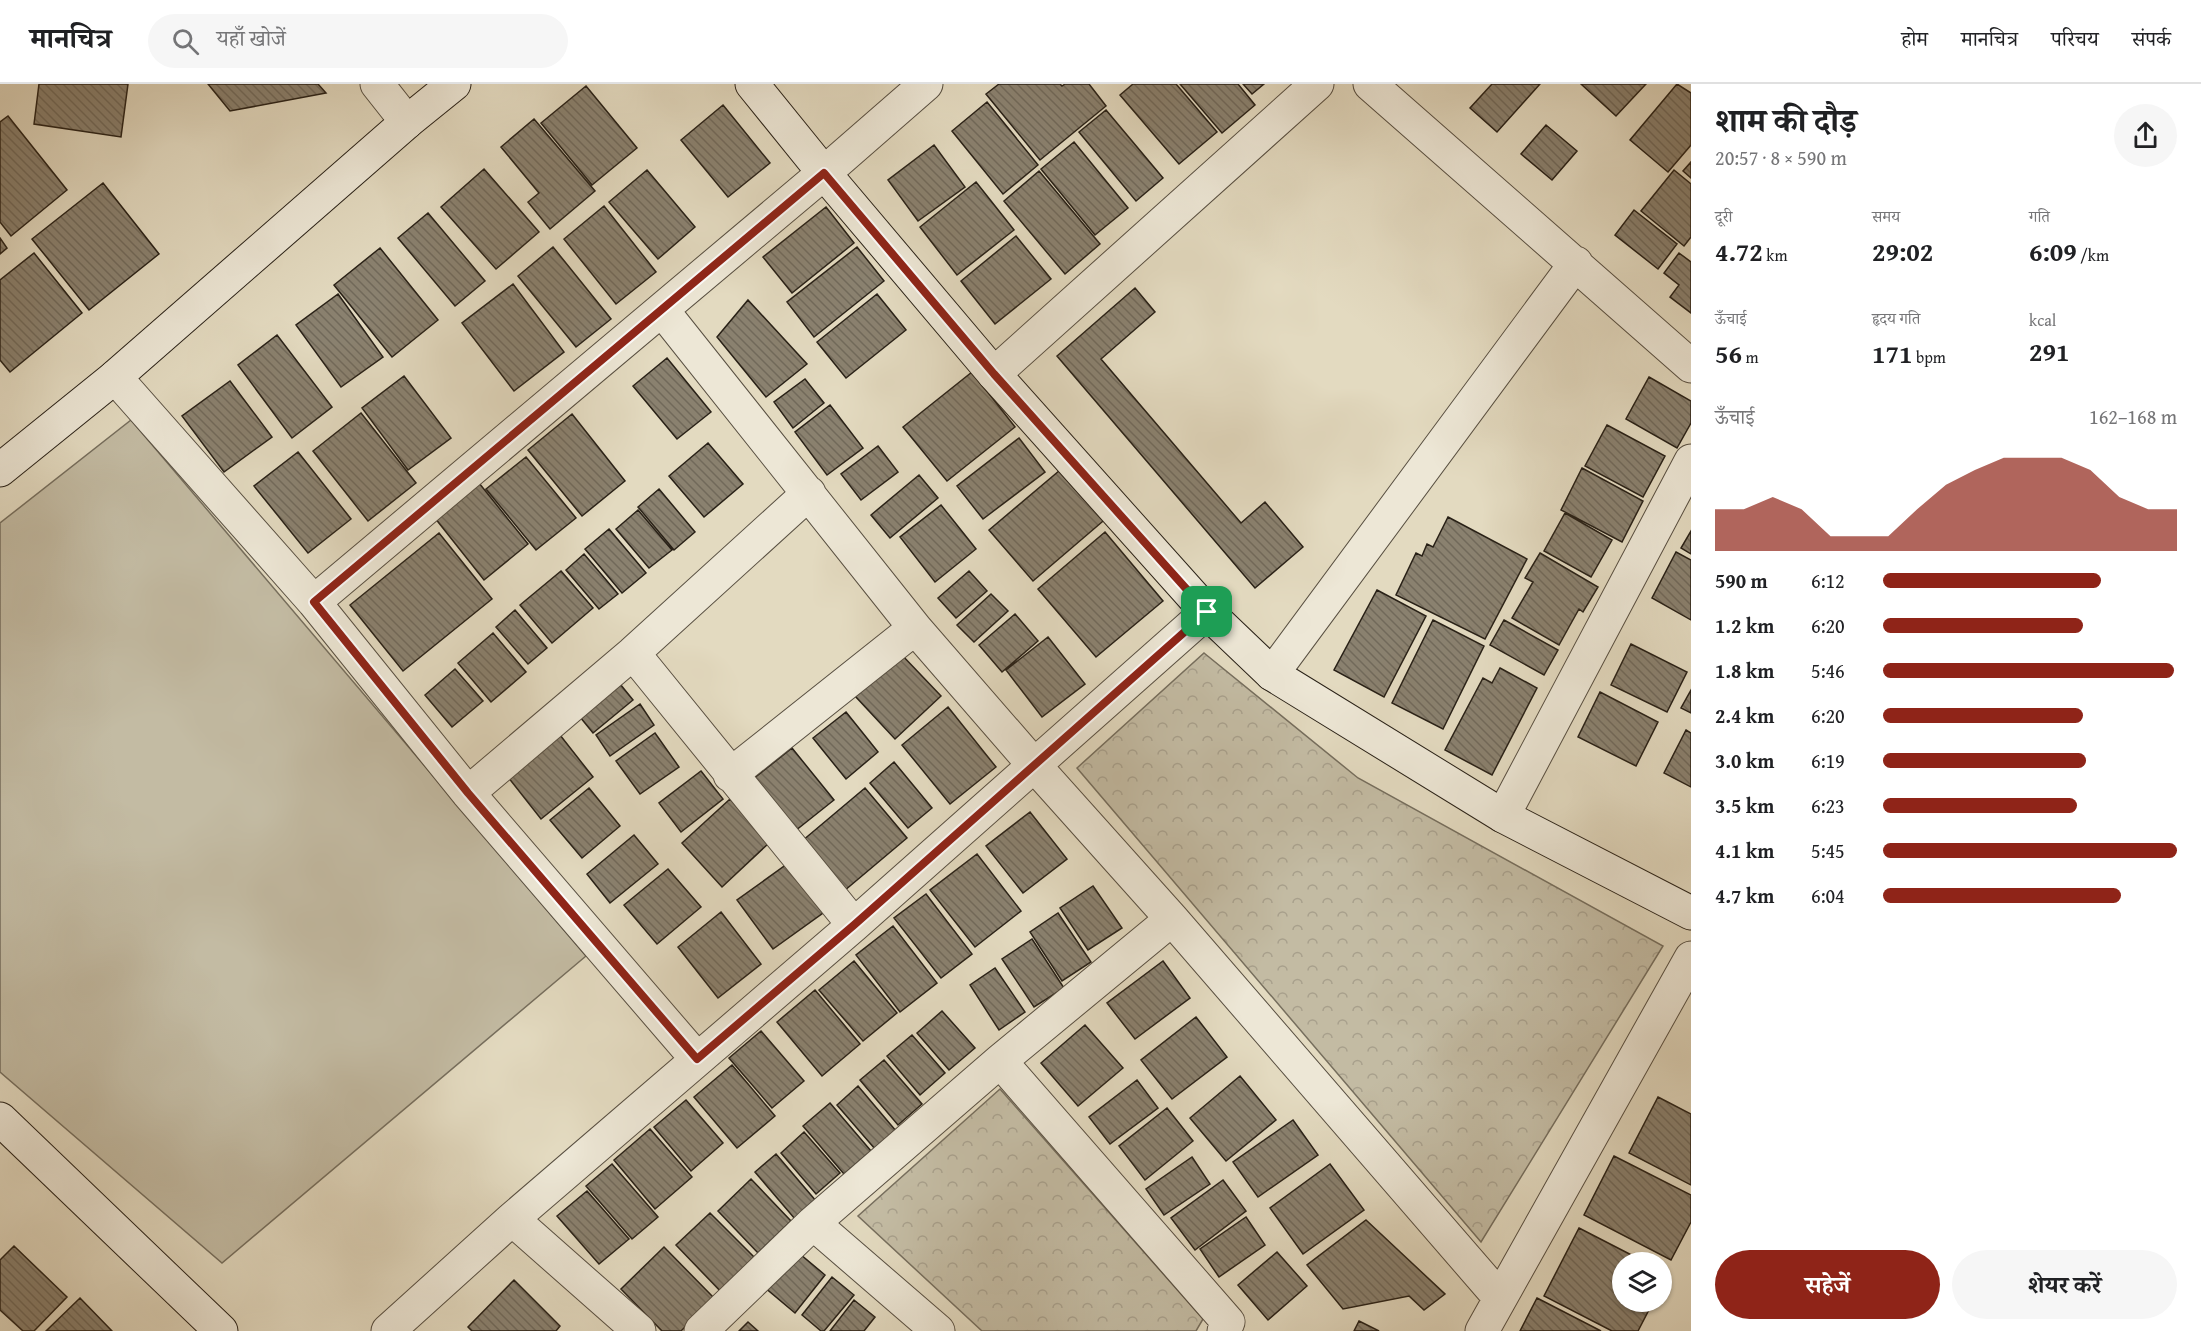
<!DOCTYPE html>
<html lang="hi">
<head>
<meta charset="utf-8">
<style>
	body { margin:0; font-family:"Gentium Book Plus","Noto Serif Devanagari",serif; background:#f6f6f6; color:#202124; height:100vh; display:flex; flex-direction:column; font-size:22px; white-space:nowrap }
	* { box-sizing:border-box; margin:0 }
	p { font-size:20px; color:#757577 }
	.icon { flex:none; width:33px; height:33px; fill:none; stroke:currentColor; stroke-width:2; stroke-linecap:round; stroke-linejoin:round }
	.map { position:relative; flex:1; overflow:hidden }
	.drawer { display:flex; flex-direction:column; background:#fff; width:510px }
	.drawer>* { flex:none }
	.fabs { position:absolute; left:1612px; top:1168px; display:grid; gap:12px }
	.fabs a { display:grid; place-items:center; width:60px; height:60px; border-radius:50%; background:#fff; box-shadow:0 2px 4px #0004; font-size:30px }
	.pin { position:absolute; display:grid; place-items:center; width:51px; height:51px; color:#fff; margin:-26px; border-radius:12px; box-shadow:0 3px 9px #0006 }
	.round { display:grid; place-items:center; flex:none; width:63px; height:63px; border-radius:32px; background:#f6f6f6 }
	.overview { display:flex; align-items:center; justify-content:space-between; height:102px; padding:0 24px }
	h1 { font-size:33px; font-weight:700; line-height:45px }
	.stats { display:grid; grid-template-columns:repeat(3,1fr); gap:9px; height:102px; padding:6px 24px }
	.stats div { display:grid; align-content:center }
	.stats b { font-size:26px; font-weight:700 }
	.stats small { font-size:16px; font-weight:400 }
	.stats p { font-size:16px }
	.chart { height:168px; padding:12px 24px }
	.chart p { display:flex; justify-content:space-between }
	.chart svg { width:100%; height:108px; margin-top:6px; fill:#8f2418; opacity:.7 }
	.primary-button { display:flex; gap:12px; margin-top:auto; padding:12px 24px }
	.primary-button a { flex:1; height:69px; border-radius:36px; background:#8f2418; color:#fff; font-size:24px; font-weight:700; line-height:69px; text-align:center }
	.primary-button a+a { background:#f6f6f6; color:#202124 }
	ul { padding:0 24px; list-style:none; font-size:20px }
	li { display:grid; grid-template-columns:96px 72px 1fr; align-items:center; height:45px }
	li i { height:15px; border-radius:8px; background:#8f2418 }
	header { display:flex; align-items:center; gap:36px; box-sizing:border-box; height:84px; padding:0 30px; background:#fff; border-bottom:2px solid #e0e0e0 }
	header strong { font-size:28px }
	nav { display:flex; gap:33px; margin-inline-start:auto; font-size:21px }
	.search { width:420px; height:54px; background:#f6f6f6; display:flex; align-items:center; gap:15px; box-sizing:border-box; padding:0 21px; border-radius:33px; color:#757577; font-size:22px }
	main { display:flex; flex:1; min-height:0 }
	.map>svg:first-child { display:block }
	.forest { fill:url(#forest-crowns); stroke:#766e5d; stroke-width:1.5 }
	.pitch { fill:#c3bba3; stroke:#766e5d; stroke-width:1.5 }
	.building { fill:url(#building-back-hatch); stroke:#292117; stroke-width:1.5 }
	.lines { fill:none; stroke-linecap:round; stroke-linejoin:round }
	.street-casing { stroke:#584f41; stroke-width:35 }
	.secondary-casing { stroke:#292117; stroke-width:35 }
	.street { stroke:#ede7d6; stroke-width:33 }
	.secondary { stroke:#ede7d6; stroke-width:33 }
	.route-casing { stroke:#fff; stroke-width:12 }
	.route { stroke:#8f2418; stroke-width:8 }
</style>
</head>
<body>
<header>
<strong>मानचित्र</strong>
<div class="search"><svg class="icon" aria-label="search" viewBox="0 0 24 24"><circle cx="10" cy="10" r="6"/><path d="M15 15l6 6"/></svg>यहाँ खोजें</div>
<nav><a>होम</a><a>मानचित्र</a><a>परिचय</a><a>संपर्क</a></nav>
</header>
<main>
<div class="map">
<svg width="1691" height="1247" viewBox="0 0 1691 1247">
	<defs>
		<pattern id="forest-crowns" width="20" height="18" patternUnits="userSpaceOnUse" patternTransform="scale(1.5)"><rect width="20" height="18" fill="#c3bba3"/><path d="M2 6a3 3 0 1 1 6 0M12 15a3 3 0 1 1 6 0" fill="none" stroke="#a8a08c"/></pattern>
		<pattern id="building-back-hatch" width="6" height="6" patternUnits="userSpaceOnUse" patternTransform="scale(1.5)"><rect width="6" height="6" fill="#8a816f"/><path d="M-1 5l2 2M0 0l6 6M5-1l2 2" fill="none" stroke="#71695a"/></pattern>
	</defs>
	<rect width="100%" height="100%" fill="#e3dac0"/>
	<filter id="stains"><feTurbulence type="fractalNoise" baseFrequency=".00333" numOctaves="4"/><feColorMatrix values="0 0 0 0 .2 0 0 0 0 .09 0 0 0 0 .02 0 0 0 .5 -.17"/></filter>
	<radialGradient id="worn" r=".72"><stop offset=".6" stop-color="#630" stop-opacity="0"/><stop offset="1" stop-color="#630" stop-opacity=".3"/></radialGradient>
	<!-- forest -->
	<path class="forest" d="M1204,569L1358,694L1663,862L1481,1158L1077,684Z
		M1000,1005L1203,1235L1196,1247H982L858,1132Z"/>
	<!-- pitch -->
	<path class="pitch" d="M131,336L586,872L222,1179L0,988V439Z"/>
	<!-- building -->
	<path class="building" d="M39,0H128L121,53L34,40Z
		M208,0H318L326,9L230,27Z
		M999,0H1060L1062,2L1065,0H1089L1106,22L1040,76L986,10Z
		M1133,0H1176L1217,48L1179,80L1120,11Z
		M1180,0H1238L1255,21L1222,49Z
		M1243,0H1264L1252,10Z
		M1492,0H1540L1497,48L1470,24Z
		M1581,0H1646L1616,32Z
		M1677,0L1691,9V61L1668,88L1630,56Z
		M586,2L637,64L592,101L541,39Z
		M987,18L1038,81L1003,110L952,47Z
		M723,21L770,79L728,113L681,56Z
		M1106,26L1163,94L1136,117L1079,48Z
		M8,32L67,106L11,152L0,138V38Z
		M534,35L595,107L550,145L528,118L539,109L501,63Z
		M1546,41L1577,67L1552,96L1521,70Z
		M1074,58L1128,124L1095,151L1041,85Z
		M934,61L965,103L918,137L888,96Z
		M1691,78V94L1683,87Z
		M484,85L539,148L496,185L441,123Z
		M647,86L695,143L658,175L609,118Z
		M1674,86L1691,100V153L1684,162L1641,127Z
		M1039,87L1100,160L1065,190L1004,117Z
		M976,98L1014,146L957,191L920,143Z
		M103,99L159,170L89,226L32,155Z
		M604,122L656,188L616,220L564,155Z
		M826,123L854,159L792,209L763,173Z
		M1634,126L1677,160L1658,185L1615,151Z
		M428,129L485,197L455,222L398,154Z
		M1016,152L1051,195L995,240L961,197Z
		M0,154L7,164L0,170Z
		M553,163L611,235L576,263L518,192Z
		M857,163L884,197L814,253L787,218Z
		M380,164L438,236L392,273L334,201Z
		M34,169L82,229L10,288L0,276V196Z
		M1679,169L1691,178V229L1670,213L1679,201L1664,189Z
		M513,200L564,268L514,307L462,239Z
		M1135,204L1155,228L1101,275L1241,439L1265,418L1303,463L1255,504L1057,272Z
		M338,210L383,273L341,303L296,241Z
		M877,210L906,246L846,294L817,258Z
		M748,216L807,280L766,313L717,253Z
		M277,251L332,323L292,354L238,281Z
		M667,274L711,328L677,355L633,302Z
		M972,288L1015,343L947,397L903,343Z
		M404,292L451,354L408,386L362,324Z
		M1649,293L1691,317V339L1677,364L1626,335Z
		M805,295L824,319L793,344L774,318Z
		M230,297L272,353L224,388L182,332Z
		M830,321L863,364L827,391L795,348Z
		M361,329L416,399L368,437L313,367Z
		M572,330L625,397L582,432L528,366Z
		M1607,341L1665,372L1643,413L1585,382Z
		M1019,354L1045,388L983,435L957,402Z
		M708,359L743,400L704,433L669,392Z
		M878,362L898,388L861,416L841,390Z
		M298,368L351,435L308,469L254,402Z
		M526,373L576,434L536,466L486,405Z
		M1066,381L1109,432L1033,497L989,446Z
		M1582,384L1643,417L1622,458L1561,426Z
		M919,391L938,414L890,454L871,431Z
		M479,399L528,460L484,496L435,434Z
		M659,405L695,448L674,466L638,423Z
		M941,421L976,465L935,498L900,453Z
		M638,426L672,466L649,484L616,445Z
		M1565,429L1612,456L1591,493L1544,467Z
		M1448,433L1527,475L1485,555L1396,511L1416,469L1422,472L1427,460L1433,463Z
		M609,445L646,489L622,509L585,465Z
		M1691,447V470L1681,464Z
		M1105,448L1163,517L1096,573L1038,505Z
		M439,449L492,515L403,587L350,521Z
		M1676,468L1691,476V536L1652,514Z
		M1540,469L1598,503L1583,528L1579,525L1559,561L1512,534L1533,498L1525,494Z
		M584,470L618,510L599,525L566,486Z
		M561,487L593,524L552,559L520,521Z
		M969,487L987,507L956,534L938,514Z
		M1377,506L1426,532L1384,613L1334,586Z
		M991,510L1008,527L974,558L957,541Z
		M515,526L547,564L528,580L496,543Z
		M1015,530L1038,557L1002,588L979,561Z
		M1433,536L1484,562L1443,645L1392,619Z
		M1504,536L1558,566L1544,591L1490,561Z
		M493,549L526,588L491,618L458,579Z
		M1048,553L1085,600L1042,633L1006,586Z
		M1631,560L1687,588L1667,628L1611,601Z
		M900,569L941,612L895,655L855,612Z
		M1500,584L1537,604L1492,691L1445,666L1483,594L1492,599Z
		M455,585L483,617L452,643L425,611Z
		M616,595L633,616L593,649L576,628Z
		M1691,606V629L1681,624Z
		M1600,608L1658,638L1636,682L1578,653Z
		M640,620L654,641L610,672L596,651Z
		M948,623L996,683L950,720L902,661Z
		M846,628L878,668L846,695L813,654Z
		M1686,646L1691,649V703L1664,689Z
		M655,649L679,683L640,710L616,677Z
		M560,651L593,693L541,735L508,693Z
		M792,664L834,716L795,747L753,695Z
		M894,678L932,724L908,744L870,699Z
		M701,687L723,715L681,748L659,719Z
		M589,704L620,742L582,774L550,736Z
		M865,704L907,754L844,807L802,757Z
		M730,715L770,758L722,803L682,759Z
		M1030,728L1067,775L1023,809L986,762Z
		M634,751L658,780L610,819L587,790Z
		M977,770L1021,827L975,863L930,806Z
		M787,780L823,829L773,865L737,816Z
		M668,785L701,823L657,860L624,821Z
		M1093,802L1122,844L1088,866L1060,824Z
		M926,810L972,870L941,894L894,834Z
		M721,828L761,880L718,914L678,863Z
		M1058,829L1091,878L1062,897L1030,848Z
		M893,842L937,899L900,928L856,871Z
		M1032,855L1064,904L1034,923L1002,875Z
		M854,877L897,929L863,957L819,906Z
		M1163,877L1190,914L1135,955L1107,919Z
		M995,884L1025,928L999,946L970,901Z
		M815,906L860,960L822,992L777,938Z
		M942,927L975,964L949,986L917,949Z
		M1196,933L1227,973L1172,1015L1141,976Z
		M1085,941L1123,984L1078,1022L1041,979Z
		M761,947L804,997L772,1024L729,974Z
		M912,951L945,989L920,1011L887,972Z
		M884,976L922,1020L898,1041L860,996Z
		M732,981L775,1032L737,1064L694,1013Z
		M1240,992L1276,1036L1226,1077L1190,1034Z
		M1137,996L1158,1024L1110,1060L1089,1033Z
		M858,1002L896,1047L875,1065L837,1021Z
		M1658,1013L1691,1030V1101L1629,1069Z
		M686,1016L723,1059L691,1087L654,1043Z
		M830,1019L871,1067L844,1090L803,1042Z
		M1167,1024L1193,1057L1145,1096L1119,1062Z
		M1293,1036L1318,1071L1258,1113L1233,1078Z
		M650,1045L692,1093L655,1125L614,1076Z
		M804,1048L840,1089L816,1110L781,1069Z
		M776,1070L816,1117L795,1135L755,1088Z
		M1614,1072L1691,1111V1138L1671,1176L1584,1131Z
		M1192,1073L1210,1100L1164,1131L1146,1105Z
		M612,1080L658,1133L632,1155L586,1102Z
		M1330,1080L1364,1126L1303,1170L1270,1124Z
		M751,1095L791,1137L758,1169L718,1127Z
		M1223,1096L1246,1127L1195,1166L1171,1134Z
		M587,1107L629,1155L599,1180L557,1132Z
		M710,1129L759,1178L724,1211L676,1161Z
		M1246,1133L1265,1161L1219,1193L1200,1165Z
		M1366,1136L1445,1210L1424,1226L1409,1212L1343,1225L1307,1181Z
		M1579,1144L1647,1179H1623V1218H1653L1638,1247H1612L1544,1212Z
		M14,1162L67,1213L34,1247H23L0,1226V1176Z
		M664,1163L714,1214L681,1247H662L621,1205Z
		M794,1165L825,1191L795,1229L763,1202Z
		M1277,1168L1307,1202L1268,1236L1238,1201Z
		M1662,1187L1667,1189L1662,1200Z
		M832,1193L854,1211L824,1247H821L802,1231Z
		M514,1196L560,1242L556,1247H472L468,1243Z
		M80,1214L112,1247H46Z
		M1537,1214L1601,1247H1520Z
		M854,1216L875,1233L864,1247H830Z
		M1359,1237L1379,1247H1354Z
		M748,1238L758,1247H739Z"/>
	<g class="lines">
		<defs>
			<path id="street" d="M377,0L407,38
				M1370,0L1691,282
				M662,226L915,544L1034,681L1172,835L1500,1214
				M994,290L1317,0
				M115,293L314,518L468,709L697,975
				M314,518L824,89L926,0
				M633,569L854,841
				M1272,590L1576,179
				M730,691L915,544
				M468,709L633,569L809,409
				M1503,732L1691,377
				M1000,977L1228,1238L1224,1247
				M512,1135L639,1247
				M813,1139L938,1247
				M388,1247L512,1135L854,841L1207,528
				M701,1247L813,1139L1000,977L1172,835
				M1482,1247L1691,874"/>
			<path id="secondary" d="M752,0L824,89L994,290L1207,528L1272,590L1503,732L1691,829
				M0,386L115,293L407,38L454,0
				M0,1035L221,1247"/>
		</defs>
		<!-- street casing -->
		<use href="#street" class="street-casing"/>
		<!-- secondary casing -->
		<use href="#secondary" class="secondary-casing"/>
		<!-- street -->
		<use href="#street" class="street"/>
		<!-- secondary -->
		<use href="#secondary" class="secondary"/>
	</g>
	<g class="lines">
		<defs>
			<path id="route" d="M824,89L994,290L1207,528L854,841L697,975L468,709L314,518Z"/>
		</defs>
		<!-- route casing -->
		<use href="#route" class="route-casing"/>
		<!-- route -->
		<use href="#route" class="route"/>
	</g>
	<rect width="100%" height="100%" filter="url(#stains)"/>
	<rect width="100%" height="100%" fill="url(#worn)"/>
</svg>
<div class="fabs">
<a><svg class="icon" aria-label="layers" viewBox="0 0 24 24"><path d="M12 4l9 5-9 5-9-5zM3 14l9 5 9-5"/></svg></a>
</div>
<div class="pin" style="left:1207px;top:528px;background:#1e9e55"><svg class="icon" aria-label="arrive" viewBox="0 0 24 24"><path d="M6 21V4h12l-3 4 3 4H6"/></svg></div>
</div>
<section class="drawer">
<div class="overview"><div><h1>शाम की दौड़</h1><p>20:57 · 8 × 590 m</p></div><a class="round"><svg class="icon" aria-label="share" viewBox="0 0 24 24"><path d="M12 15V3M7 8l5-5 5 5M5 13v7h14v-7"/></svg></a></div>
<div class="stats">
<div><p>दूरी</p><b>4.72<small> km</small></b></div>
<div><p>समय</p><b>29:02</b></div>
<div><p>गति</p><b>6:09<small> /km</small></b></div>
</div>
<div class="stats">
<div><p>ऊँचाई</p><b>56<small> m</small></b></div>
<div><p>हृदय गति</p><b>171<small> bpm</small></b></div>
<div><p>kcal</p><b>291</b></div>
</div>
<div class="chart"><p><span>ऊँचाई</span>162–168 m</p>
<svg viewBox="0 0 160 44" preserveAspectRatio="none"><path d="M0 44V27L10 27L20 22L30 27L40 38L50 38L60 38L70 27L80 17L90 11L100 6L110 6L120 6L130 11L140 22L150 27L160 27V44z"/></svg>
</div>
<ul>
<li><b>590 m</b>6:12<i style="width:74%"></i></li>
<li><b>1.2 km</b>6:20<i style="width:68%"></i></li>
<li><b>1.8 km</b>5:46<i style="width:99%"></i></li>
<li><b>2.4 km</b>6:20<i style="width:68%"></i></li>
<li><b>3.0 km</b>6:19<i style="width:69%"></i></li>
<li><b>3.5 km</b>6:23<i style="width:66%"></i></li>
<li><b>4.1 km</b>5:45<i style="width:100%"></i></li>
<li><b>4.7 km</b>6:04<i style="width:81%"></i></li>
</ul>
<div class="primary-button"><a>सहेजें</a><a>शेयर करें</a></div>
</section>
</main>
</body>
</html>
